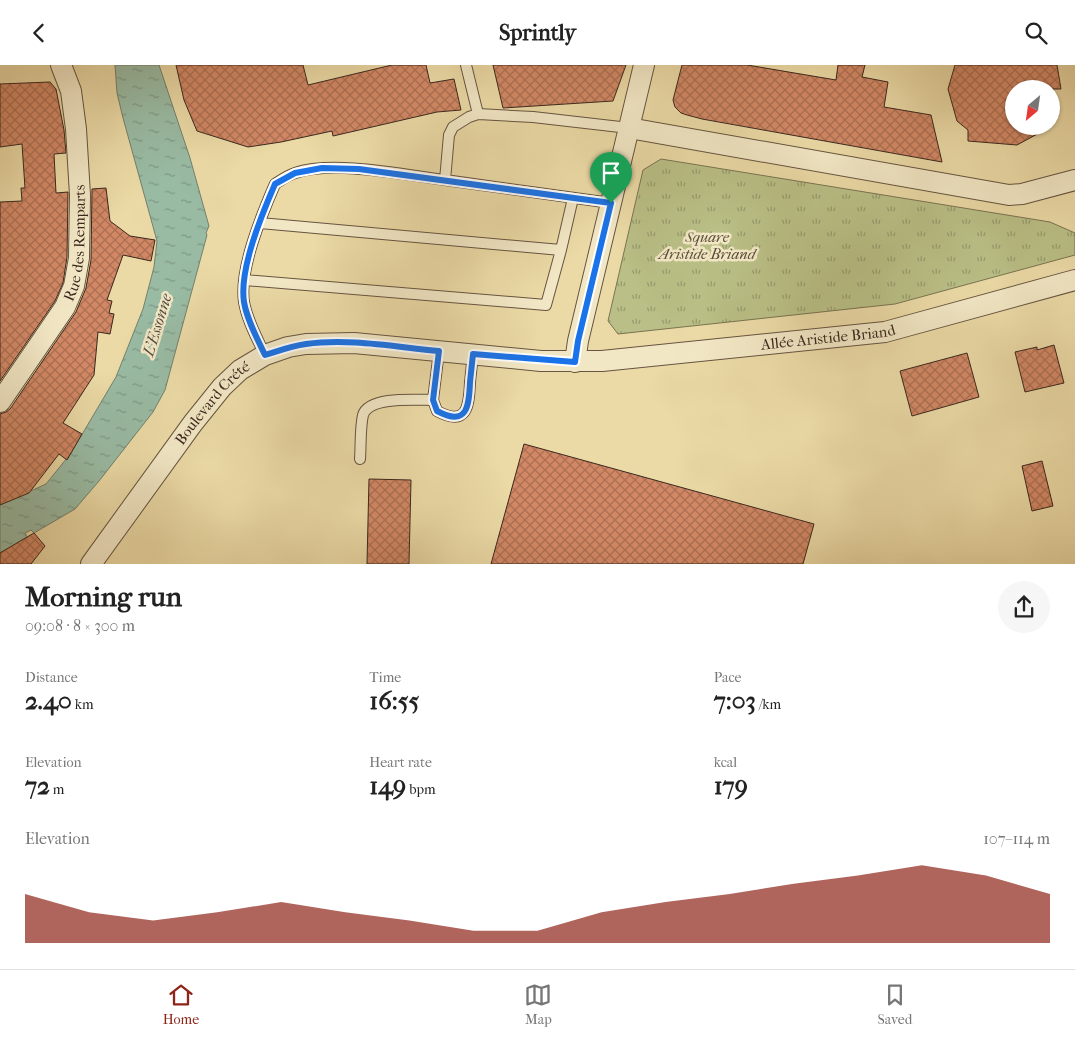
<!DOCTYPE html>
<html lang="en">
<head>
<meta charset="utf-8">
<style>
	body { margin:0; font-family:"IM FELL French Canon",serif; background:#f6f6f6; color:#222; height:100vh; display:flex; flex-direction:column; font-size:19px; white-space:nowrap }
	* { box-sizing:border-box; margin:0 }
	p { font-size:16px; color:#767676 }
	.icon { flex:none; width:28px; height:28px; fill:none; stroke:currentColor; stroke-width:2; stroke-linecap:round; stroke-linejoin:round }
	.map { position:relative; height:499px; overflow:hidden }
	.side { display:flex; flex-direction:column; background:#fff; flex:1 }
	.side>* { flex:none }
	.needle { width:32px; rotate:209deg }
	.fabs { position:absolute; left:1005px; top:15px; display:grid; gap:10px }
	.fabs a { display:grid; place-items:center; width:55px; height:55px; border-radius:50%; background:#fff; box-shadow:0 1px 4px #0004; font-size:25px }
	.pin { position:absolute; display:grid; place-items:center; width:42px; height:42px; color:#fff; margin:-51px -21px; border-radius:50% 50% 50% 0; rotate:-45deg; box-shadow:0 0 5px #0007 }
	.pin .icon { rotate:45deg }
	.round { display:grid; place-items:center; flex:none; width:52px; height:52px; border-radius:26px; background:#f6f6f6 }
	.headline { display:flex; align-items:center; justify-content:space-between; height:85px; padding:0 25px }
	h1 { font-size:28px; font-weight:700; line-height:38px }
	.stats { display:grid; grid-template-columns:repeat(3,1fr); gap:8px; height:85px; padding:5px 25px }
	.stats div { display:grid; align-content:center }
	.stats b { font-size:25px; font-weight:700 }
	.stats small { font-size:14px; font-weight:400 }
	.stats p { font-size:14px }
	.chart { height:140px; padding:10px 25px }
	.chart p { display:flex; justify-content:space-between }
	.chart svg { width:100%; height:90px; margin-top:5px; fill:#8f2418; opacity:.7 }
	header { display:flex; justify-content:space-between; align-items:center; height:65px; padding:0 25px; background:#fff; font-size:22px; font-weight:700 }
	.menu { display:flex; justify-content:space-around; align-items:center; height:70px; border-top:1px solid #e0e0e0; background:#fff; font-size:14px; color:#767676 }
	.menu a { display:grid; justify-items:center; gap:2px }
	.menu .active { color:#8f2418 }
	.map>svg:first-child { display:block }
	.park { fill:url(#park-tufts); stroke:#7a7352 }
	.water { fill:url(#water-ripples); stroke:#73806e }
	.building { fill:url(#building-cross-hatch); stroke:#3a271e }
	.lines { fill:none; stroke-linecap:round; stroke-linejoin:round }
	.lane-casing { stroke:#665440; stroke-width:12 }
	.street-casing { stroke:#665440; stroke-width:22 }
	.lane { stroke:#f2e7c5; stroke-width:10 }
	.street { stroke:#f2e7c5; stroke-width:20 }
	.route-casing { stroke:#fff; stroke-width:10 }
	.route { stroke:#1a73e8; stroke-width:6 }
	.labels { text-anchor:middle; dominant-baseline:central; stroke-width:5; stroke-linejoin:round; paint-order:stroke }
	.park-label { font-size:15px; font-style:italic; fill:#5a4d38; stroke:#f2e7c5 }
	.street-label { font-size:15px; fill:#3a271e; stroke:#f2e7c5 }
	.water-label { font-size:16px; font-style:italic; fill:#524c40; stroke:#f2e7c5 }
</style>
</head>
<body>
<header><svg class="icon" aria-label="back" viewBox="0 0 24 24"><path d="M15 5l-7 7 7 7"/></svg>Sprintly<svg class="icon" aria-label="search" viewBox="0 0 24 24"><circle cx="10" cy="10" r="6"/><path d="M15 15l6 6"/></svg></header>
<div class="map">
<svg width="1075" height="499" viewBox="0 0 1075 499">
	<defs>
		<pattern id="park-tufts" width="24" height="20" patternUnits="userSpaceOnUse" patternTransform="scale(1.25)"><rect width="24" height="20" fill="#b9bf86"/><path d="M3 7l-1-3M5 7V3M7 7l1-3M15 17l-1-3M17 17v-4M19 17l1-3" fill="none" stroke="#979b6d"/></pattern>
		<pattern id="water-ripples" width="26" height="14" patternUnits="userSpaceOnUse" patternTransform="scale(1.25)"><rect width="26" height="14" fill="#99bba4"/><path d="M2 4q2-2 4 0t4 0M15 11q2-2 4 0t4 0" fill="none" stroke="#7e9885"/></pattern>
		<pattern id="building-cross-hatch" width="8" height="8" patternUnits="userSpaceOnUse" patternTransform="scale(1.25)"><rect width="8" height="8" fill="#d28865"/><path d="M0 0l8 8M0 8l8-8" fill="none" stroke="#ab6f53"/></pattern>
	</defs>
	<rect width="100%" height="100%" fill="#ebdaa6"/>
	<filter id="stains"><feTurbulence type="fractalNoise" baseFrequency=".004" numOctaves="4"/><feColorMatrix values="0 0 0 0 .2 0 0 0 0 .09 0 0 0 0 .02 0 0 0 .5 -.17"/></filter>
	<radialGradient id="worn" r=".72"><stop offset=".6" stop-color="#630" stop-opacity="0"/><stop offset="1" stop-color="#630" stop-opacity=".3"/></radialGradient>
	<!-- park -->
	<path class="park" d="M661,94L1050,157L1075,168V190L895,239L618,269L608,256L643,105Z"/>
	<!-- water -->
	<path class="water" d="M115,0H159L190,93L209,161L206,168L207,170L165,325L153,347L99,416L75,444L34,468L31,465L25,468L27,472L0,488V440L46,419L71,388L116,312L143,244L154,202L157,176L123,53L117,28Z"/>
	<!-- building -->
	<path class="building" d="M176,0H303L308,20L392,0H426L430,18L454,14L461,45L437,47L333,71L332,66L281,77L248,82L197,66L184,35Z
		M493,0H626L613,36L503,43Z
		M682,0H747L836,15L838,0H865L862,12L888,17L884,42L931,50L942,97L702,54L687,50L681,48L675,42L673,35Z
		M955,0H1057L1061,24H1014V61H1052L1017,80L968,76V65L957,56L948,24Z
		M50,17L56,24L64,65L66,88L54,89L56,128L68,127L67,192L63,218L55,236L0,316V137L22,136L21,123H25L22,79L0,82V19Z
		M106,123L110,156L130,171L155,175L151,196L123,190L107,235L112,236L109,248L114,249L110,269L98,267L94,310L63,358L82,369L67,395L59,389L29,428L0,440V349L6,347L10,344L76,247L86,223L91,195L92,124Z
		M1054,280L1064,318L1025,327L1015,287L1037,282V285Z
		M967,288L979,332L912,351L900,306Z
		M524,379L814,459L803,499H491Z
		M1042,396L1053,441L1032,446L1022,401Z
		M369,414L411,415L409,499H367Z
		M34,468L45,481L31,499H0V488Z"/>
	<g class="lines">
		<defs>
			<path id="lane" d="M466,0L478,49
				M445,115L611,138
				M260,158L561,185
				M245,215L546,240L561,185L573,133
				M439,286L433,335L437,346C467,362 469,342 470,317C471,308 472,299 473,289
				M265,290C257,273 247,255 244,237C239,204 262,149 275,119C281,115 288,110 295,108C333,95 405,110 445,115L449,70L453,62L469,52L478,49L533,52L629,63
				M360,394C361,380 360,363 363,350C369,331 416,335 433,335"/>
			<g id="street">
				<path d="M629,63L1009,130L1022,129L1075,115"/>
				<path d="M575,297L578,276L644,0"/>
				<path id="s1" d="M0,337L65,242L74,221L79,193L80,130L76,64L71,26L61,0"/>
				<path id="s2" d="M91,499L193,358L222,322L240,305L265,290L288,282L306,279L354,278L541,296H602L885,267L1075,215"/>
			</g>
		</defs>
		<!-- lane casing -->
		<use href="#lane" class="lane-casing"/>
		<!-- street casing -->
		<use href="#street" class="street-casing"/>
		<!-- lane -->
		<use href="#lane" class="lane"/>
		<!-- street -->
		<use href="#street" class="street"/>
	</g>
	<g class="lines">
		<defs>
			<path id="route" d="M322,103L359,104L611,138L578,276L575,297L473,289C472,299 471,308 470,317C469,342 467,362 437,346L433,335L439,286C395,282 349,273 306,279C291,281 278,286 265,290C257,273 247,255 244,237C239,204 262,149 275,119L295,108Z"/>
		</defs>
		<!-- route casing -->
		<use href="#route" class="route-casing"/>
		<!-- route -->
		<use href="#route" class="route"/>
	</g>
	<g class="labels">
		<!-- park labels -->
		<g class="park-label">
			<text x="707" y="172">Square<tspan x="707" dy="17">Aristide Briand</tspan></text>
		</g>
		<!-- street labels -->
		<g class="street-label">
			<text stroke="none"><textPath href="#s1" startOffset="181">Rue des Remparts</textPath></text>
			<text stroke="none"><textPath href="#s2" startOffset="841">Allée Aristide Briand</textPath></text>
			<text stroke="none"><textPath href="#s2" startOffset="202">Boulevard Crété</textPath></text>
		</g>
		<!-- water labels -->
		<g class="water-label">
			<text transform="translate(157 260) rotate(-73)">L'Essonne</text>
		</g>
	</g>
	<rect width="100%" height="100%" filter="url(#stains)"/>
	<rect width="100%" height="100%" fill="url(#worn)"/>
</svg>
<div class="fabs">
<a><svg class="needle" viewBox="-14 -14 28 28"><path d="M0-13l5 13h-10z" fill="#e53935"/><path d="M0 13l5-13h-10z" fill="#767676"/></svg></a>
</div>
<div class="pin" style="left:611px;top:138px;background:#1e9e55"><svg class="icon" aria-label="arrive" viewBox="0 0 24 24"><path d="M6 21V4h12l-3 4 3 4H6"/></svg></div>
</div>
<section class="side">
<div class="headline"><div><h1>Morning run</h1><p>09:08 · 8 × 300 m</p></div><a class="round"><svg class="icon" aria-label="share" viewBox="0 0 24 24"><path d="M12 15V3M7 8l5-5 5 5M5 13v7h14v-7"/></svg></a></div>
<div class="stats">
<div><p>Distance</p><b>2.40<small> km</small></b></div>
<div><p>Time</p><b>16:55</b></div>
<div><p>Pace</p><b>7:03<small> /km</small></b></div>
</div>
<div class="stats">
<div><p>Elevation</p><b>72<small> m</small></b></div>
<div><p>Heart rate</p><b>149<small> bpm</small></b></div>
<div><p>kcal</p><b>179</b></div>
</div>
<div class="chart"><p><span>Elevation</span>107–114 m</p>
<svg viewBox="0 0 160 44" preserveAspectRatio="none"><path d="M0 44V20L10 29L20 33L30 29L40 24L50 29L60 33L70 38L80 38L90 29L100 24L110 20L120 15L130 11L140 6L150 11L160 20V44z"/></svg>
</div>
</section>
<nav class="menu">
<a class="active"><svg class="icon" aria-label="home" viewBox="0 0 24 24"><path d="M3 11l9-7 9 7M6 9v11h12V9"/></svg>Home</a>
<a><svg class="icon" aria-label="map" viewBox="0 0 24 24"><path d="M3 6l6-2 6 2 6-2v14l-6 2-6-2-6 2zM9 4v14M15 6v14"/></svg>Map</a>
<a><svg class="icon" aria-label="saved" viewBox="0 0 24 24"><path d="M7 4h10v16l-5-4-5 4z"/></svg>Saved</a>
</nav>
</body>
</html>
